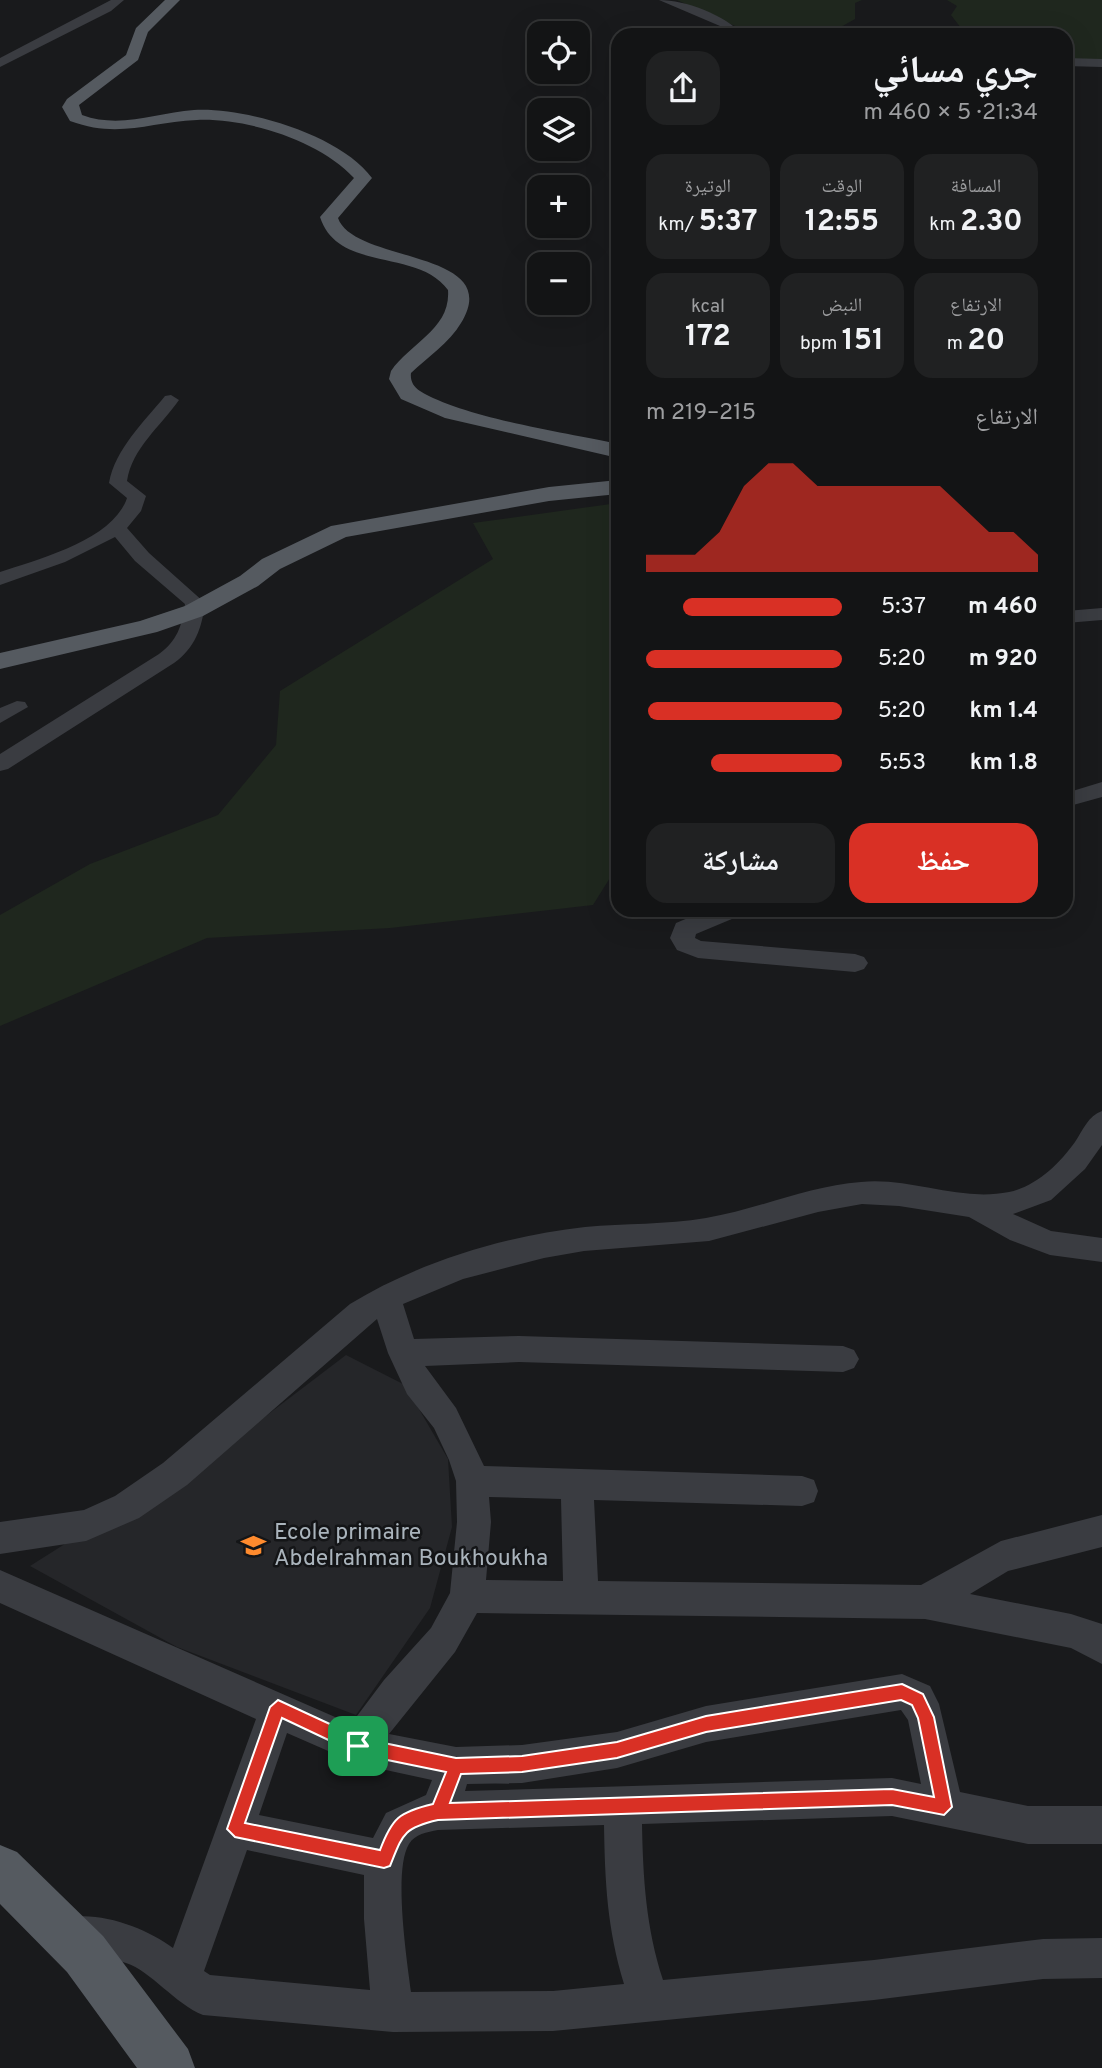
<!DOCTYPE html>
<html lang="ar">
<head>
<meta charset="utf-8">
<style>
	body { margin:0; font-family:Overpass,"Noto Naskh Arabic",sans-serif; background:#202122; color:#f1f3f6; direction:rtl; height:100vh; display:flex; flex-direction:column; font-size:26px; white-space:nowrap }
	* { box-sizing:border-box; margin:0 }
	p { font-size:23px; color:#9d9ea0 }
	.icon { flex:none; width:38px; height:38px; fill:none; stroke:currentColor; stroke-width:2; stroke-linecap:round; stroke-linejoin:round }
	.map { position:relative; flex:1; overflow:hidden; direction:ltr }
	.details { position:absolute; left:611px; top:28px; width:462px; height:889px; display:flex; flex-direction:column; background:#131415; border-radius:21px; box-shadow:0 7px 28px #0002,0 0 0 2px #323334; direction:rtl }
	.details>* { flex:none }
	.tools { position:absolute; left:527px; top:21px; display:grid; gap:14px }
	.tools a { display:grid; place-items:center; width:63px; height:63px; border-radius:14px; background:#131415; box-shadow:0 7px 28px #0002,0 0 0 2px #323334; font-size:35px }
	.pin { position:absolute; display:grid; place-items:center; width:60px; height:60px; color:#fff; margin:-30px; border-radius:14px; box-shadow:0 4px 10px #0006 }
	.round { display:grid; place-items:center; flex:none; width:74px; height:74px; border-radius:21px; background:#202122 }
	.summary { display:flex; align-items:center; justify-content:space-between; height:119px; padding:0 35px }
	h1 { font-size:38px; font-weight:700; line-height:52px }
	.stats { display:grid; grid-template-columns:repeat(3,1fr); gap:10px; height:119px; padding:7px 35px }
	.stats div { display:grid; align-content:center; border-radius:18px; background:#202122; text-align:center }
	.stats b { font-size:30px; font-weight:700 }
	.stats small { font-size:19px; font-weight:400 }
	.stats p { font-size:19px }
	.chart { height:196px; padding:14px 35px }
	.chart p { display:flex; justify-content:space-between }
	.chart svg { width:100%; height:126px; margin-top:7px; fill:#d93025; opacity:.7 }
	.action { display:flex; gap:14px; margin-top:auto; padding:14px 35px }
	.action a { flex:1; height:80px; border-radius:21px; background:#d93025; color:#fff; font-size:28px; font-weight:700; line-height:80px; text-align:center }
	.action a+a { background:#202122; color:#f1f3f6 }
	ul { padding:0 35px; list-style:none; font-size:23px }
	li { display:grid; grid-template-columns:112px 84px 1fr; align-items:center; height:52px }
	li i { height:18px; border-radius:9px; background:#d93025 }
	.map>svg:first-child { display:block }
	.built { fill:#252629 }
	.green { fill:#1f271e }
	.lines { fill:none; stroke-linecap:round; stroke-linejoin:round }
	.minor { fill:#3a3c41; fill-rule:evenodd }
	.major { fill:#555a60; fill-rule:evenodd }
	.route { fill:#d93025; stroke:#fff; stroke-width:2; fill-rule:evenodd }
	.labels { text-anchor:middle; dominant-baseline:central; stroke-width:5; stroke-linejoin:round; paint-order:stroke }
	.near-poi-label { font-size:23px; fill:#aab4bc; stroke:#141517; text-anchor:start }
</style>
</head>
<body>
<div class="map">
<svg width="1102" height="2068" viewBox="0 0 1102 2068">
	<rect width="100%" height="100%" fill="#191a1c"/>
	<!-- built -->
	<path class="built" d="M346,1355L405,1385L448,1459L452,1527L430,1608L356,1715L177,1647L30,1566L258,1422Z"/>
	<!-- green -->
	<path class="green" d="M677,0H862L855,3V19L830,33L794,34L774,27L735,26Z
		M947,0H1102V60L1066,59V35H956L961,28L951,15L957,6Z
		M618,503V865L593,905L390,928L207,938L0,1026V915L90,864L218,815L276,745L280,691L493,559L473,523Z"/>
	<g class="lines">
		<!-- minor -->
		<path class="minor" d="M111,0H124L111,11L0,67V58Z
			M659,0C686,0 725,15 743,35H730L720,26Z
			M1066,58L1102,59V67L1066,66Z
			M171,395L179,400C161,426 132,448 127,481L146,496L141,511L127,528L149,553L205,603C202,628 195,648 174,663L8,769L0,771V754L159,654C177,641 182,626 185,604L135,561L115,537L65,562L0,585V572C39,559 113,540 127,498L109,483C115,449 144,422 165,396Z
			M1102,608V620L1066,623V611Z
			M17,701L25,702L28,707L0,723V708Z
			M1102,782V797L1066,807V793Z
			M707,910H742L739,916L696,934L695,938L701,941L855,954L864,957L868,963L864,969L855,972L698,958L677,950L670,938L676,923Z
			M1102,1111V1145L1085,1169L1051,1200L1013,1214L1051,1231L1102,1238V1262L1050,1255L1010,1240L969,1217L899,1206L862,1204L818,1212L709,1241L584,1251L544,1258L463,1279L403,1304L414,1339L519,1336L843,1346L854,1350L859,1359L854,1368L843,1372L519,1362L425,1366L456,1408L484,1466L802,1476L814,1480L818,1491L814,1502L802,1506L594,1500L598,1581L921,1585L1001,1541L1102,1515V1547L1008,1571L970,1594L1071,1614L1102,1624V1664L1071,1648L925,1619L477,1613L455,1652L389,1734L456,1747L522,1745L617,1732L706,1706L902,1674L930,1686L939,1704L960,1792L1028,1806H1102V1844H1028L892,1816L642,1824C643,1878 646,1928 663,1980L874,1960L1043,1939L1102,1938V1978L1043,1979L874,2000L553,2031L393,2032L203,2015C175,2004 151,1971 126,1963C104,1955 79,1958 57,1949L51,1935L57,1921C91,1907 145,1927 173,1948L256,1719L0,1603V1570L351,1724L384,1680L431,1628L450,1593L457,1522L456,1481L449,1460L434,1428L407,1394L388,1353L377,1319L187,1485L139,1518L86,1541L0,1554V1522L84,1510L115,1496L163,1463L350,1304C419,1262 504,1236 585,1227C625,1223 666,1225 706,1218C759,1209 808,1186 861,1182C911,1177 959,1202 1009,1192C1037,1186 1059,1164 1075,1142C1083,1130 1088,1116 1102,1111ZM489,1497L561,1499L563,1581L486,1580L491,1522ZM901,1710L908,1720L921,1784L892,1778L465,1791L467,1784L522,1783L617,1768L706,1742ZM287,1733L358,1764L432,1780L426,1795L386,1813L373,1838L259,1815ZM604,1825C605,1882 607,1928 624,1984L553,1991L411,1992C407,1960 393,1870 409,1844C415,1834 427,1832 438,1830ZM247,1850L364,1875V1919L370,1990L210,1975L204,1971Z"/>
		<!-- major -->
		<path class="major" d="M165,0H180L148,32L138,60L79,105L82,115C120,129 156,113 194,110C246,107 341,135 372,178L338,218C354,264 506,249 461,323C450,342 427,358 411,373C410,380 413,387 420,391C464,418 564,432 618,444V458L445,418L401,399L389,379L391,371C410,343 451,329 448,290C418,248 338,273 320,217L354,178C319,140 247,118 197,120C149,122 119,139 70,121L62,107L67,99L126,55L136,28Z
			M618,480V494L549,501L346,537L280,569L258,586L203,616L157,632L0,669V653L140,621L185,606L240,576L262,559L331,526L549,487Z
			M0,1845L17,1852L103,1936L188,2049L195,2068H137L67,1972L0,1904Z"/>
	</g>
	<!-- route -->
	<path class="route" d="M902,1684L923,1694L934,1717L952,1807L944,1815L892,1805L438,1820C403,1828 403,1834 390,1866L384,1868L235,1837L227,1829L270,1707L278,1700L360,1738L456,1758L522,1756L617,1742L706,1716ZM901,1700L912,1705L918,1718L934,1797L892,1789L450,1803L461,1774L522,1772L617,1758L706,1732ZM282,1718L358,1754L446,1772L433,1804C399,1812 392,1818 380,1850L245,1823Z"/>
	<!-- icons -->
	<defs>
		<symbol id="school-bare" viewBox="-9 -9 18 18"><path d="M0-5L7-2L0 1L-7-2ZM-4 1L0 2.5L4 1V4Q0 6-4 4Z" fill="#ff8b2e" stroke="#141517" stroke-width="2.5" paint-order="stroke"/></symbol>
	</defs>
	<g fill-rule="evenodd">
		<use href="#school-bare" x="236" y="1528" width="35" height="35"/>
	</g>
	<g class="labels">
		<!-- near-poi labels -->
		<g class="near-poi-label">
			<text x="274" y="1533">Ecole primaire<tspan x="274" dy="26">Abdelrahman Boukhoukha</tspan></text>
		</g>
	</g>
</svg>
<div class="tools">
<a><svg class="icon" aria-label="locate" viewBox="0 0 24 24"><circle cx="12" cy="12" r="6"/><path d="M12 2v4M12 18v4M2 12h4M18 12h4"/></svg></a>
<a><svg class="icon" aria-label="layers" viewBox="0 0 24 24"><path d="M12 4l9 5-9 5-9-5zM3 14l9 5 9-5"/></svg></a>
<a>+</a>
<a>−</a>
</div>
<div class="pin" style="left:358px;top:1746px;background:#1e9e55"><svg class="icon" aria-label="arrive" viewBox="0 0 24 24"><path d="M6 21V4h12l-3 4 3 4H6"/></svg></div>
<section class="details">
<div class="summary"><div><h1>جري مسائي</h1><p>21:34 · 5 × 460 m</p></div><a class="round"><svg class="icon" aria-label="share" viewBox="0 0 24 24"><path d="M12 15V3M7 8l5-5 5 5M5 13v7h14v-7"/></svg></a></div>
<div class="stats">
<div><p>المسافة</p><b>2.30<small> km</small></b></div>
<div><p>الوقت</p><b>12:55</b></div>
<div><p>الوتيرة</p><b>5:37<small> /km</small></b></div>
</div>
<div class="stats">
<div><p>الارتفاع</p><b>20<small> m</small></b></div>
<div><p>النبض</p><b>151<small> bpm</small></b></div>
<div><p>kcal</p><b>172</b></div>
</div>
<div class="chart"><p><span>الارتفاع</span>215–219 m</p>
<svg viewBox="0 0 160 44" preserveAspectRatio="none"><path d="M0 44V38L10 38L20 38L30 30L40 14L50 6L60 6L70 14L80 14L90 14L100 14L110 14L120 14L130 22L140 30L150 30L160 38V44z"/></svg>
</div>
<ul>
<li><b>460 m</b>5:37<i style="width:81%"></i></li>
<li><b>920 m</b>5:20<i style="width:100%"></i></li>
<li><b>1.4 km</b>5:20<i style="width:99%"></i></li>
<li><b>1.8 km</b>5:53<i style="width:67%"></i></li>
</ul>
<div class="action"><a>حفظ</a><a>مشاركة</a></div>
</section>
</div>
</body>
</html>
